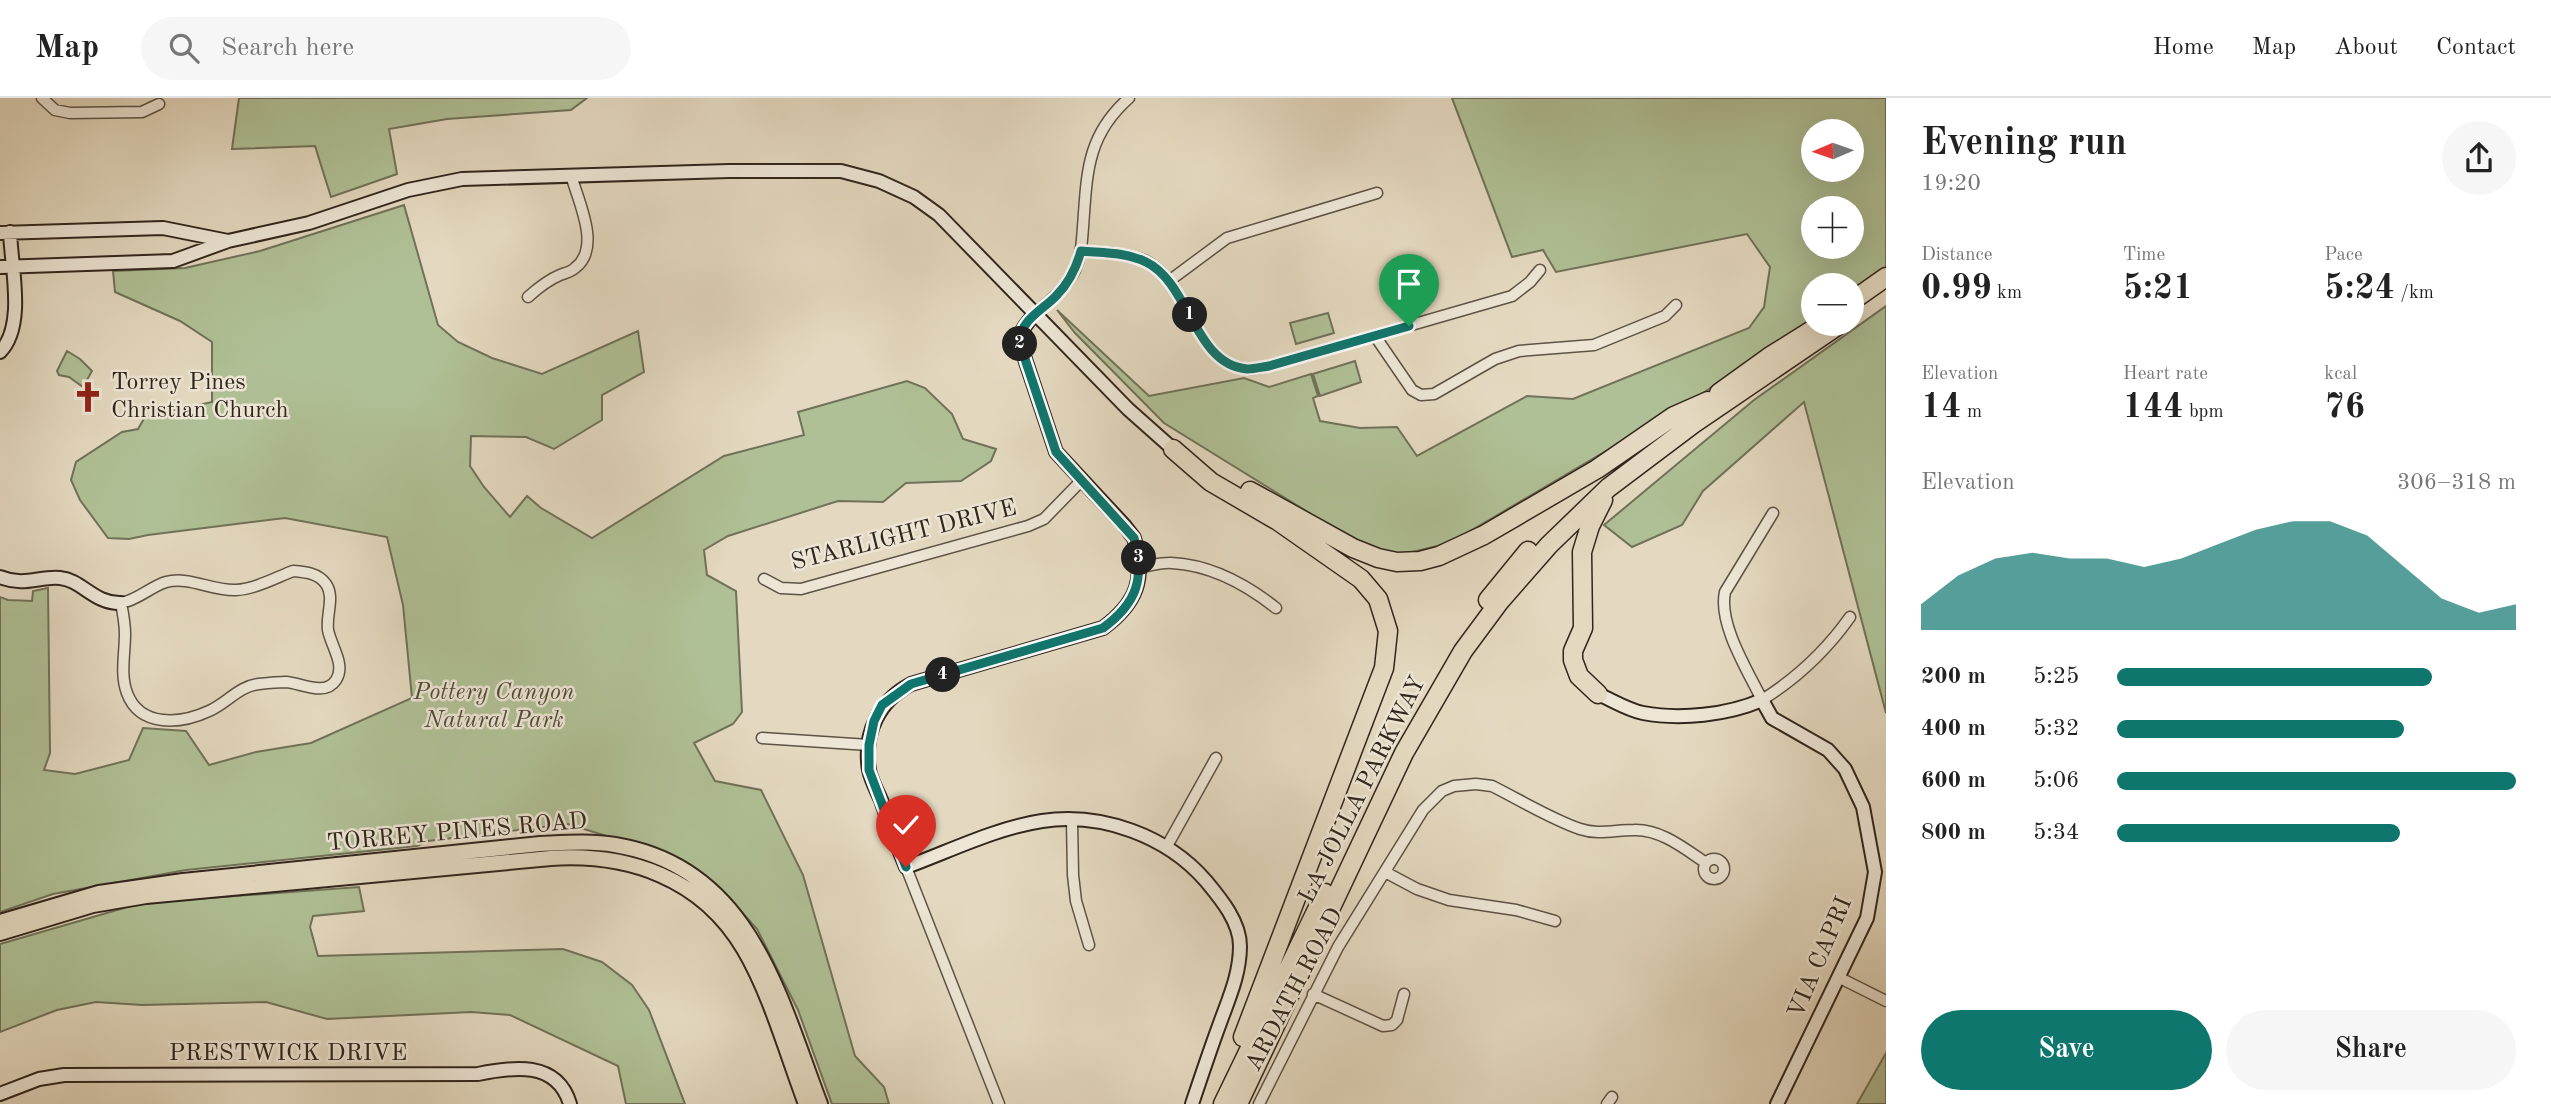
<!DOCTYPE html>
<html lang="en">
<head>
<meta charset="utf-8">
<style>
	body { margin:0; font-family:"Old Standard TT",serif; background:#f6f6f6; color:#222; height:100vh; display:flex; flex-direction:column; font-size:26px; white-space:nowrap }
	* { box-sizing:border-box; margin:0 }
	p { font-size:23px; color:#767676 }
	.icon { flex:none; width:38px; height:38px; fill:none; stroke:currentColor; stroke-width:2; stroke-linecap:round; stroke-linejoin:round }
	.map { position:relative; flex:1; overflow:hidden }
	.panel { display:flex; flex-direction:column; background:#fff; width:665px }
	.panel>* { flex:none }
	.needle { width:46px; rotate:268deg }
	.buttons { position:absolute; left:1801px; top:21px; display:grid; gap:14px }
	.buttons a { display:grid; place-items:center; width:63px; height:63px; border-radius:50%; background:#fff; box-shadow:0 7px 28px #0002; font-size:35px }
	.pin { position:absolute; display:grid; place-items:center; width:60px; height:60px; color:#fff; margin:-72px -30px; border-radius:50% 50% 50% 0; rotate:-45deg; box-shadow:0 0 7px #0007 }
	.pin .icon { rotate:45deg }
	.km { position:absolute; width:35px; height:35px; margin:-18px; border-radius:50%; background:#222; color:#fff; font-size:19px; line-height:35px; text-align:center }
	.round { display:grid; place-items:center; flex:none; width:74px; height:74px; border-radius:37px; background:#f6f6f6 }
	.headline { display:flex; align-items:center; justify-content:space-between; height:119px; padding:0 35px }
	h1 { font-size:38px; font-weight:700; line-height:52px }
	.stats { display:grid; grid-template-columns:repeat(3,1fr); gap:10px; height:119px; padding:7px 35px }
	.stats div { display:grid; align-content:center }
	.stats b { font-size:35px; font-weight:700 }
	.stats small { font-size:19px; font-weight:400 }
	.stats p { font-size:19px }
	.chart { height:196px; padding:14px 35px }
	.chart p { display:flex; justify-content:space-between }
	.chart svg { width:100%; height:126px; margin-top:7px; fill:#0f766e; opacity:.7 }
	.cta { display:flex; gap:14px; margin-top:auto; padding:14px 35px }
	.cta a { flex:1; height:80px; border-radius:42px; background:#0f766e; color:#fff; font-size:28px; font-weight:700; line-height:80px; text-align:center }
	.cta a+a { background:#f6f6f6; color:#222 }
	ul { padding:0 35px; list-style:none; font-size:23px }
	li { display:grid; grid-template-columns:112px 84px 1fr; align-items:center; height:52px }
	li i { height:18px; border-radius:9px; background:#0f766e }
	header { display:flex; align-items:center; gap:42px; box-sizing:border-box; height:98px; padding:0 35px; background:#fff; border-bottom:2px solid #e0e0e0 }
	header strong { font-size:33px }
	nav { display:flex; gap:38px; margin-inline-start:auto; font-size:24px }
	.search { width:490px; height:63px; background:#f6f6f6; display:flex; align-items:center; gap:18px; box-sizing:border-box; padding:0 24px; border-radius:38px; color:#767676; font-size:26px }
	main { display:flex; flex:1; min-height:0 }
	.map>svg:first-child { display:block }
	.green { fill:#b0c096; stroke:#707259; stroke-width:2; fill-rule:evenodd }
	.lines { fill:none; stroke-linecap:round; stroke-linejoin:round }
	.street-casing { stroke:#5e5245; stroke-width:13 }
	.secondary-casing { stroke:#31251c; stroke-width:16 }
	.primary-casing { stroke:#31251c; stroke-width:18 }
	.highway-casing { stroke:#31251c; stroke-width:21 }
	.street { stroke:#ede6d6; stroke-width:10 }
	.secondary { stroke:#ede6d6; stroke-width:12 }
	.primary { stroke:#e4d9c0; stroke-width:14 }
	.highway { stroke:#e4d9c0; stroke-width:18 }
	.route-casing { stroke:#fff; stroke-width:14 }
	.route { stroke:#0f766e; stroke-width:9 }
	.labels { text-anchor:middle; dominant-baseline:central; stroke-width:5; stroke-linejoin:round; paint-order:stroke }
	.poi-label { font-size:24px; fill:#31251c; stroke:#ede6d6; text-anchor:start }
	.street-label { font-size:24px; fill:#31251c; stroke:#ede6d6 }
	.park-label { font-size:24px; font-style:italic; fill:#514c3a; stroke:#ede6d6 }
</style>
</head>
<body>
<header>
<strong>Map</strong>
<div class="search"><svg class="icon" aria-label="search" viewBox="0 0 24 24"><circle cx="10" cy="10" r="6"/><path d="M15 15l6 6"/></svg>Search here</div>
<nav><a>Home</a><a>Map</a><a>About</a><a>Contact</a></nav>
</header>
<main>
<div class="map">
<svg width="1886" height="1006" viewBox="0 0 1886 1006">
	<rect width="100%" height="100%" fill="#e4d9c0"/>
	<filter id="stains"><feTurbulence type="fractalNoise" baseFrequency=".00286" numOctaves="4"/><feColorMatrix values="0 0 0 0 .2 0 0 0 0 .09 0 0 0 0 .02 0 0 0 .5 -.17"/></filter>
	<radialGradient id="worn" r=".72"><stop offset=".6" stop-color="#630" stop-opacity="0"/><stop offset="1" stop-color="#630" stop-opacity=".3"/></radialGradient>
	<!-- green -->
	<path class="green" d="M239,0H587L571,12L447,21L389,31L397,76L331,99L315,48L232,51Z
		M1452,0H1886V171L1852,194V187H1813V221L1694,301L1450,445L1404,456L1369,452L1164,325L1075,235L1057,212L1149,298L1244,280L1269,289L1311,276L1318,298L1313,300L1320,323L1360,330L1397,329L1417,358L1527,298L1573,301L1749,230L1764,209L1770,169L1747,136L1556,174L1543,152L1512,159ZM1813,33H1852V72H1813ZM1813,110H1852V149H1813Z
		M404,107L438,227L458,244L492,260L542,276L638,233L644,274L602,297V322L554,351L526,339L471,338L470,368L484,389L510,419L527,398L541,410L592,440L724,358L804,337L798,314L907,283L925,290L952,316L963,341L996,351L991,363L961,383L906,385L883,404L838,403L728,438L704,452L707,477L736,493L742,614L733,626L694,645L715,683L761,692L803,777L855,958L884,989L889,1006H832L798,912L757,831L722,792L674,759L568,726L428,743L417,748L186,772L53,796L0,814V499L8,502L32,503L33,493L48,490L50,655L44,672L75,676L129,662L143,630L186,633L209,667L256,654L311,645L412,600L403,507L387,439L285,420L148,437L129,441L108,440L80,402L71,382L76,364L122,334L138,331L145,319L212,304V244L180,223L115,194L113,173L185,170L260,153Z
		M1886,208V615L1804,304L1703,393L1682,427L1632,449L1604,427L1754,302Z
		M1328,215L1334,235L1296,246L1290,225Z
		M67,253L80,261L92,273L83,289L69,279L59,277L57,273Z
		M1355,263L1361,284L1320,298L1313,276Z
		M359,789L364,813L313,818L310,829L318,858L563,851L602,864L632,887L649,912L685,1006H626L618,968L510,917L471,914L327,921L266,904L142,907L96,904L57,912L0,934V846L141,805Z
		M1886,955V1006H1857Z"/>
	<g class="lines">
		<defs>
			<path id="street" d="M42,0L55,12L70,15L142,14L159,6
				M1081,153C1102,155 1126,154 1146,163C1190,185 1194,267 1247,271C1254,272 1262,269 1269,268L1512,198L1530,184L1540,172
				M1169,183L1227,140L1377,95
				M528,199C538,190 548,182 560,177C565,175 571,174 575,170C602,150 578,103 571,77
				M1035,216C1050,203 1066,190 1075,172C1081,158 1082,144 1083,129C1087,76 1086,38 1129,0
				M1375,238L1412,292L1421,297L1434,296L1495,261L1519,253L1594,247L1665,218L1676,207
				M1773,415L1725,494C1718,526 1748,573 1762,602C1797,580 1826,553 1850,519
				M1140,469C1150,468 1162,464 1172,465C1210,467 1247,487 1276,510
				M293,473C305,474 318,475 326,486C335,499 326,516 328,532C331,548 346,567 336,582C325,599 301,585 286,584C278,584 268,585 259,586C239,588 227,605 209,613C181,626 140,630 127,595C120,577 125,555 125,536C125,526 123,515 121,505C138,502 150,489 166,484C190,478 211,493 236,492C255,491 275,480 293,473Z
				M764,481L781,490L801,491L1028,428L1044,421L1081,383
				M762,640L869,647
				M1072,723L1073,777L1076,803L1089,847
				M1167,748L1216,660
				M1704 771a10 10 0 1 1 20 0a10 10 0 1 1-20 0Z
				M906,769L999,1006
				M1385,774L1417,791L1449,802L1516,812L1555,823
				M1838,879L1886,903
				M1313,896L1383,928L1392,927L1397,922L1404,896
				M1259,1006L1338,849L1423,712L1442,693L1454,688L1476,686L1492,688C1520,702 1551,721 1580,731C1598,737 1615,732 1634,732C1661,731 1685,751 1706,765
				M1607,1006L1612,999"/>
			<path id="secondary" d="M0,135L163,130L228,143
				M0,169L173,163L228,143L309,125L408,92L462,81L729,73H841L879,83L914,99L939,117L1128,311L1173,351
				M1035,216C1027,225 1019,233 1020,246L1056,354L1124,427L1134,440C1146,480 1137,505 1103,530L911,586C879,603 863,635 869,672C871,682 877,693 881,702C889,725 897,747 906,769C950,753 996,730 1042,723C1102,714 1167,738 1206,783C1221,801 1240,824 1240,848C1240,876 1229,900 1220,925C1210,952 1201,979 1192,1006
				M0,254C26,228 11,168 10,134
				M0,479C25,489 39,478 60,480C82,482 94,506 121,505
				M1598,596C1612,602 1628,612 1643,615C1680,622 1728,617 1762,602L1772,620L1828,652L1845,671L1863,709L1875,774L1867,820L1777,1006
				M0,996L39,981L64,977L478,976C512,969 557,962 570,1006"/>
			<path id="primary" d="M0,824L99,795L183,783L540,746C565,745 590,743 615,747C750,769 779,898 820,1006
				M0,835L93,807L146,798L551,760C629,755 702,780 744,851C771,897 787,956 806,1006"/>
			<path id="highway" d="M1852,203L1886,179
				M1719,295L1769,259L1817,229
				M1173,351L1211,384L1278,423L1361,481L1378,501L1388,533L1384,570L1243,939
				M1250,393L1353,450L1378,460L1397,464L1420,463L1439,458L1484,437L1597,371L1674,318L1708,303
				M1488,502L1528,453
				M1598,596L1579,578L1573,562V553L1583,530L1582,454L1590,428L1603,402
				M1223,1006L1325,795
				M1238,1006L1404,655L1463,553L1500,503L1549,447L1608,390L1693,326L1840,226"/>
		</defs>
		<!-- street casing -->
		<use href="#street" class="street-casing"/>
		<!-- secondary casing -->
		<use href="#secondary" class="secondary-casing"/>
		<!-- primary casing -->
		<use href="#primary" class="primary-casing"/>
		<!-- highway casing -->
		<use href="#highway" class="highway-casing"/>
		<!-- street -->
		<use href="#street" class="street"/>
		<!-- secondary -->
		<use href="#secondary" class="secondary"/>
		<!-- primary -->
		<use href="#primary" class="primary"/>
		<!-- highway -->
		<use href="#highway" class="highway"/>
	</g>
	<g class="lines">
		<defs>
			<path id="route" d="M906,769L869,672V647L874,623L882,607L911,586L1103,530C1137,505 1145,481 1134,440L1056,354L1020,246C1018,223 1043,212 1056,198C1069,185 1076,171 1081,153C1102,155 1126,154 1146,164C1190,185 1194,267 1247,271C1254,271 1262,269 1269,268L1409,228"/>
		</defs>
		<!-- route casing -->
		<use href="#route" class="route-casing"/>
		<!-- route -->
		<use href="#route" class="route"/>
	</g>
	<!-- icons -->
	<defs>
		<symbol id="church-bare" viewBox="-9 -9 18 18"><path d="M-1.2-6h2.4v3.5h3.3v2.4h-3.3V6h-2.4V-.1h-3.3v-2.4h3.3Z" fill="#8f2418" stroke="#ede6d6" stroke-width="2.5" paint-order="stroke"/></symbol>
	</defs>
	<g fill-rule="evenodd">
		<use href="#church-bare" x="66" y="277" width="44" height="44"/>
	</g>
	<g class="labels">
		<!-- poi labels -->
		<g class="poi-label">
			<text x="111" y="285">Torrey Pines<tspan x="111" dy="28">Christian Church</tspan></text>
		</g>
		<!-- street labels -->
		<g class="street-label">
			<text transform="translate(904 438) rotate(-14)">STARLIGHT DRIVE</text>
			<text transform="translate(1363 692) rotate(-63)">LA JOLLA PARKWAY</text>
			<text transform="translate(457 735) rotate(-5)">TORREY PINES ROAD</text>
			<text transform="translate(1821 860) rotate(-67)">VIA CAPRI</text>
			<text transform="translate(1295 892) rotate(-62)">ARDATH ROAD</text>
			<text x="288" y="956">PRESTWICK DRIVE</text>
		</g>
		<!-- park labels -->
		<g class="park-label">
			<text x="494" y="595">Pottery Canyon<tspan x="494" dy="28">Natural Park</tspan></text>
		</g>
	</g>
	<rect width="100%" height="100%" filter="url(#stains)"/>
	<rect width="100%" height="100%" fill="url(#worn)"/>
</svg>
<div class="buttons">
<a><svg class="needle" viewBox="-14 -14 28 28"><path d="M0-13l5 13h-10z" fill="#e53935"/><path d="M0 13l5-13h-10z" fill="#767676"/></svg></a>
<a>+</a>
<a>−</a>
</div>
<div class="pin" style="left:1409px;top:228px;background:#1e9e55"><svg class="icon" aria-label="arrive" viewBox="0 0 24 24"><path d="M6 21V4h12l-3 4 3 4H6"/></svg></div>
<div class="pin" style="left:906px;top:769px;background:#d93025"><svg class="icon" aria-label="check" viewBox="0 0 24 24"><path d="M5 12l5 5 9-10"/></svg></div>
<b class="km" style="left:1190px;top:217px">1</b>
<b class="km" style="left:1020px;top:246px">2</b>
<b class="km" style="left:1139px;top:460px">3</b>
<b class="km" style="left:943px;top:577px">4</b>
</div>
<section class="panel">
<div class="headline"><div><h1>Evening run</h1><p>19:20</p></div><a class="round"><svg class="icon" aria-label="share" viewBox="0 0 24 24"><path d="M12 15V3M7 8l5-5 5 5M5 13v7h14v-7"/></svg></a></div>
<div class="stats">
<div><p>Distance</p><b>0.99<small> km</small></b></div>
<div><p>Time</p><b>5:21</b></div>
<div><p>Pace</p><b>5:24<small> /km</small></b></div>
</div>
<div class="stats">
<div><p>Elevation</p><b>14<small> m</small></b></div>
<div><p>Heart rate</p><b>144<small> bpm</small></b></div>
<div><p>kcal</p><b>76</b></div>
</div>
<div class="chart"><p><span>Elevation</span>306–318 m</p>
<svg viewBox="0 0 160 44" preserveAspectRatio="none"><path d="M0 44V35L10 25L20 19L30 17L40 19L50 19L60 22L70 19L80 14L90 9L100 6L110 6L120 11L130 22L140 33L150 38L160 35V44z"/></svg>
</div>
<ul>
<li><b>200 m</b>5:25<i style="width:79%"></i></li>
<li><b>400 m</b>5:32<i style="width:72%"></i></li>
<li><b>600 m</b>5:06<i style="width:100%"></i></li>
<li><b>800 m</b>5:34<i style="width:71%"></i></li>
</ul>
<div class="cta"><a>Save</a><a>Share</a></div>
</section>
</main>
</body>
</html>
